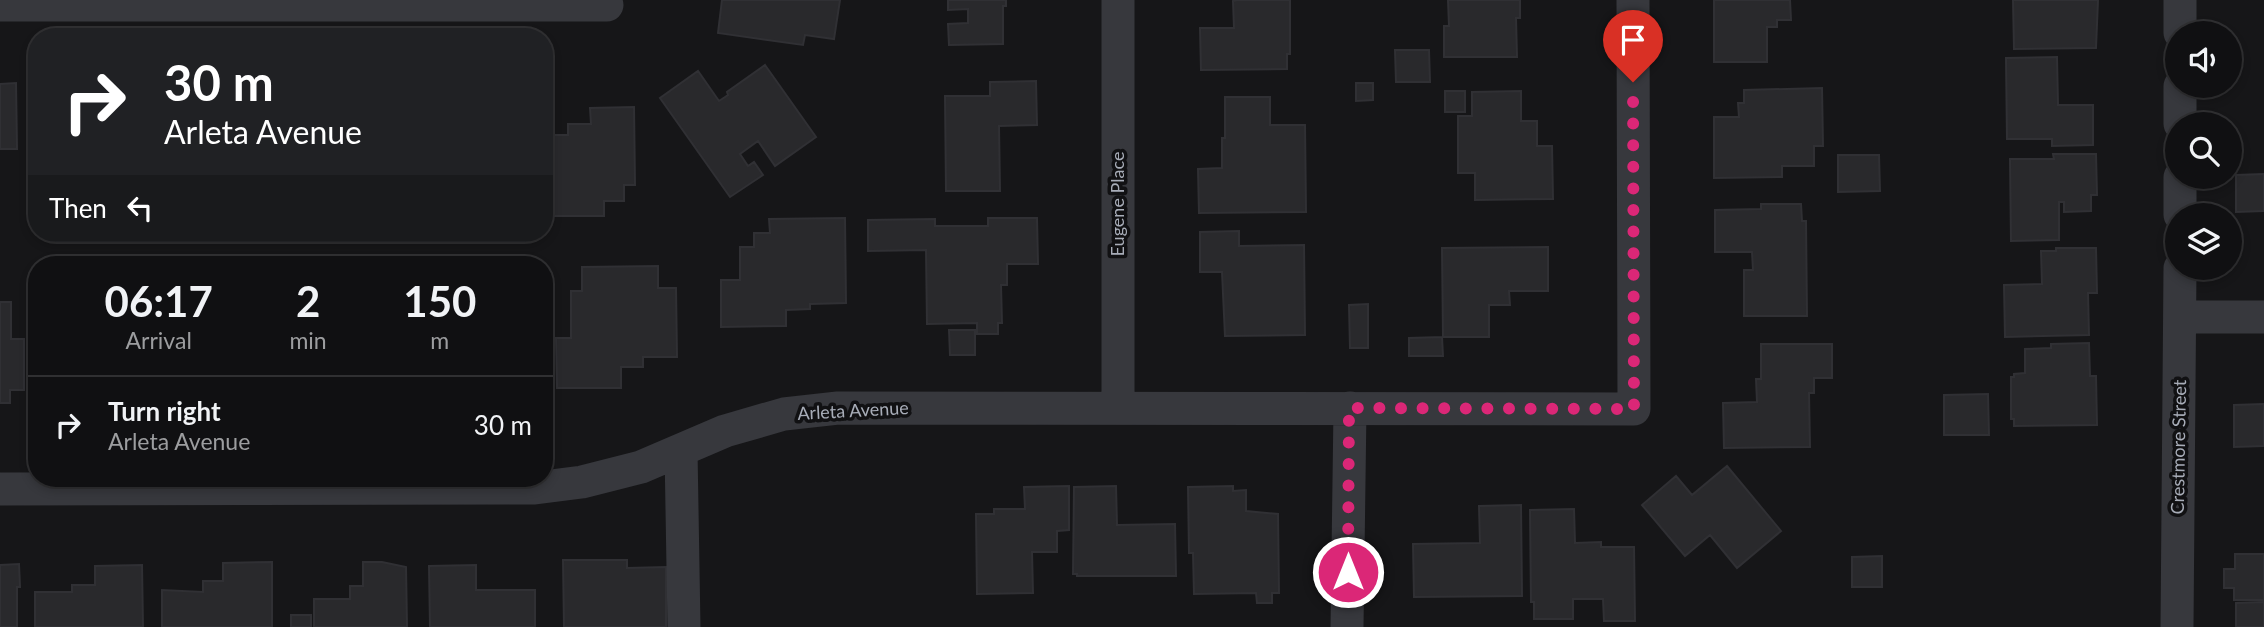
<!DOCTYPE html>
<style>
:root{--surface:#101012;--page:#1e1e20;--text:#f1f3f6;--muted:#9c9d9f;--line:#303032}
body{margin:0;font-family:Lato,sans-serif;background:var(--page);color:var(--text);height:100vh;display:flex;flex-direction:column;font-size:26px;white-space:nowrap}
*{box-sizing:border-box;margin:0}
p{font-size:23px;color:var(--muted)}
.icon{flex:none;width:38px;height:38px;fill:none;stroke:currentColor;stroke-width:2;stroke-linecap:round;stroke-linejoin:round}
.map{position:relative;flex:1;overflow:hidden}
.sheet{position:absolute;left:28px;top:256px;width:525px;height:231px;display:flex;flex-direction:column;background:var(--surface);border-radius:28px;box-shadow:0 4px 10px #0003,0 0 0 2px var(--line)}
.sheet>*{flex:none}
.banner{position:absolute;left:28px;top:28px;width:525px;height:214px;border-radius:28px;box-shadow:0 4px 10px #0003,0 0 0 2px var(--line);background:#202124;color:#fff;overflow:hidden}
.tools{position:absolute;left:2165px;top:21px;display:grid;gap:14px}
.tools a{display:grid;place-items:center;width:77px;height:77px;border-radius:50%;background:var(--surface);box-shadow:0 4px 10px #0003,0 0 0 2px var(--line);font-size:35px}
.pin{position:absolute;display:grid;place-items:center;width:60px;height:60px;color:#fff;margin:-72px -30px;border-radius:50% 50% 50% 0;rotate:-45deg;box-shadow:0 0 7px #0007}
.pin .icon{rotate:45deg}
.me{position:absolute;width:77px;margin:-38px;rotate:0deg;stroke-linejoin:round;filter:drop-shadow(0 0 5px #0008)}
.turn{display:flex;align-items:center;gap:24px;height:147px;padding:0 21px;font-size:32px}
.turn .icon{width:91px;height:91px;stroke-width:2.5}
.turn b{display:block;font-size:49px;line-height:60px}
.then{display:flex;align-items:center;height:66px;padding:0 21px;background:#0003;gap:14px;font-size:26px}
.eta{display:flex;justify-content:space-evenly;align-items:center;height:119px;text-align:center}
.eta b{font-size:42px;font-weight:700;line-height:49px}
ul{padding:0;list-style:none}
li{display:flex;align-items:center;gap:21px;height:98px;padding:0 21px;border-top:2px solid var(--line)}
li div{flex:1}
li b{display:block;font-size:26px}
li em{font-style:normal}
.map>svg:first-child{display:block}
</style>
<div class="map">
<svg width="2264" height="627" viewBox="0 0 2264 627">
<rect width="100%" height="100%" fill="#161618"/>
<path fill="#29292c" stroke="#303034" stroke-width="2" d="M722,0H840L834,39L805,35L803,45L718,33Z
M948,0H1006V6H1003V44L949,45L948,24L968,23V9L948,10Z
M1237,0H1290V54H1287V69L1201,70L1200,28H1234L1233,1Z
M1448,0H1520V18H1516L1517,57H1444V26H1449Z
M1714,0H1790L1791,20H1777V27H1767V62H1714Z
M2013,0H2098L2096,48L2014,49Z
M1395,50H1429L1430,82H1396Z
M2057,57L2058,105H2093V145L2052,146V139H2007L2006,58Z
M765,65L816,137L775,166L758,141L740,154L748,166L754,162L763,175L730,197L660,98L698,71L719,101L728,95L727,92Z
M1036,81L1037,125L999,126L1000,191H946L945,96H990V82Z
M16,83L17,149H0V84Z
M1356,83H1373V100L1356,101Z
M1822,88L1823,146H1814V166H1782V177L1714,178V117H1739L1738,103H1744V90Z
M1445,91H1465V112H1445Z
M1521,91V121H1537V146H1552L1553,199L1475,200V173H1458V116H1472V92Z
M1225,97H1270V125H1305L1306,212L1199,213L1198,169L1222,168V138H1225Z
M634,107L635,185H624V201H604V216H550V201H544V135H568V124H591L590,108Z
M2053,154H2096L2097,195H2091V211L2064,212V202H2059V240L2011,241L2010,159H2054Z
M1838,155H1879L1880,191L1838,192Z
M2264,174V211L2236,212V175Z
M1761,204H1801L1802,221H1806L1807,316H1744V270H1753L1752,252H1715V210L1761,209Z
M845,218L846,303L810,304V309L786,310V326L721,327V280H740V247H754V233H770L769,219Z
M988,218H1037L1038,264H1007V285H1001L1002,323H998V334H977V323L927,324L926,250L868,251V220L935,219V226H988Z
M1239,231V246L1304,245L1305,335L1225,336L1222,272H1200V232Z
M1548,247V291H1509L1510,305H1489V337H1443L1442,248Z
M2056,248H2096L2097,293H2088L2089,335L2005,337L2004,285L2042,284L2041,251H2056Z
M658,266V288H676L677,357H643V367H621V388H557L556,338H571V291H582V267Z
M0,302H11V339H24V390H10V403H0Z
M1368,304V348H1350L1349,305Z
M37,315V400H36L35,316Z
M949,330H975V355H950Z
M1442,337L1443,356H1409V338Z
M2089,343L2090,376H2096L2097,425L2014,426V419H2011V377H2014V374L2025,373V349L2051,348V344Z
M1761,344H1832V378H1814V393H1809L1810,447L1724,448L1723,403L1757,402L1756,379H1761Z
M1988,394L1989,435H1944V395Z
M2264,404V446L2234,447V405Z
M1727,466L1781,531L1737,568L1710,535L1685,556L1642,505L1676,476L1692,495Z
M1069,486V530L1057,531V552H1032L1033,593L977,594L976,514H994V509H1025L1024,487Z
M1116,486L1117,525L1175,524L1176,576H1077V574H1073L1074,487Z
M1233,486V491L1246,490V511L1278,514L1279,593H1272V603H1257L1256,593L1194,594L1193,553H1189L1188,487Z
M1521,505L1522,596L1414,597L1413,544L1480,543L1479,506Z
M1574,509L1575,543L1601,542V547H1634L1635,621H1604L1603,599H1573V619H1534V602H1531L1530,510Z
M2235,554H2264V600H2234V588H2224V569H2235Z
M1882,556V587H1852V557Z
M563,560H627V568L666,567V627H564Z
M272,562V627H162V590L203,592V581H223V563Z
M363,562H382L406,567L407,627H314V599H350V586H363Z
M19,564L20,587H17V627H0V565Z
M142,565L143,627H35V592H72V585H95V566Z
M476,565V590H535V627H430L429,566Z
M2264,602V627H2236V603Z
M291,615H311V627H291Z"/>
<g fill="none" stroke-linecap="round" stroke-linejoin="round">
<path stroke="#37383d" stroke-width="33" d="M1118,0V408
M2180,0V33
M0,5H607
M2180,86V124
M2180,177V215
M2180,317H2264
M681,450L684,627
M0,489L535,488L582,482L641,467L725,431L784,414L838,408L1634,409L1633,0
M1347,627L1350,408
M2177,627L2180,268"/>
</g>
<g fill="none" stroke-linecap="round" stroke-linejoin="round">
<path stroke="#db2777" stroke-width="12" stroke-dasharray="0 21.6" d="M1348,572L1349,408L1634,409L1633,82"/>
</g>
<g text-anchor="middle" stroke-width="7" stroke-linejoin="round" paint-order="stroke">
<g font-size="18" fill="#a8adb8" stroke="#111113">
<text transform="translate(1118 204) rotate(-90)" y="6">Eugene Place</text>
<text transform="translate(853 411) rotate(-3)" y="6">Arleta Avenue</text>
<text transform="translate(2179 447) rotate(-89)" y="6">Crestmore Street</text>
</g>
</g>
</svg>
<div class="tools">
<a><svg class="icon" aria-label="sound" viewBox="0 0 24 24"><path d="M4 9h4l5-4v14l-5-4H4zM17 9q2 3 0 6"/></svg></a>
<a><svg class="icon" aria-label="search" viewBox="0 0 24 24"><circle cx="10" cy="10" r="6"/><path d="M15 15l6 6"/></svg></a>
<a><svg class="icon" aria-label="layers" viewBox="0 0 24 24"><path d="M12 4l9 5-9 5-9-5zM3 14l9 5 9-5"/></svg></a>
</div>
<div class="pin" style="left:1633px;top:82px;background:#d93025"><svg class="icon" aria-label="arrive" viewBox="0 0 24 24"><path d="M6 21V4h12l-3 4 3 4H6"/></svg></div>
<svg class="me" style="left:1348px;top:572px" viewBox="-20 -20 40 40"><circle r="17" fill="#db2777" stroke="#fff" stroke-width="3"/><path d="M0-11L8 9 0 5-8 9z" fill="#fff"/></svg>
<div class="banner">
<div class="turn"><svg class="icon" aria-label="right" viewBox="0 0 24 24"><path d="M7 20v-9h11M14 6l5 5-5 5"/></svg><div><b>30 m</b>Arleta Avenue</div></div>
<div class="then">Then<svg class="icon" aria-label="left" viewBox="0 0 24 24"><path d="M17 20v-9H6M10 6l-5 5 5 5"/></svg></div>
</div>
<section class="sheet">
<div class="eta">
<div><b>06:17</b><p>Arrival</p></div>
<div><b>2</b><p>min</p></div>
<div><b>150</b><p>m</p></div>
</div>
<ul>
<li><svg class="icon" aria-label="right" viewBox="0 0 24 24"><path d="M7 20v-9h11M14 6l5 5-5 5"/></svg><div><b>Turn right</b><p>Arleta Avenue</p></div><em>30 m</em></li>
</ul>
</section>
</div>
